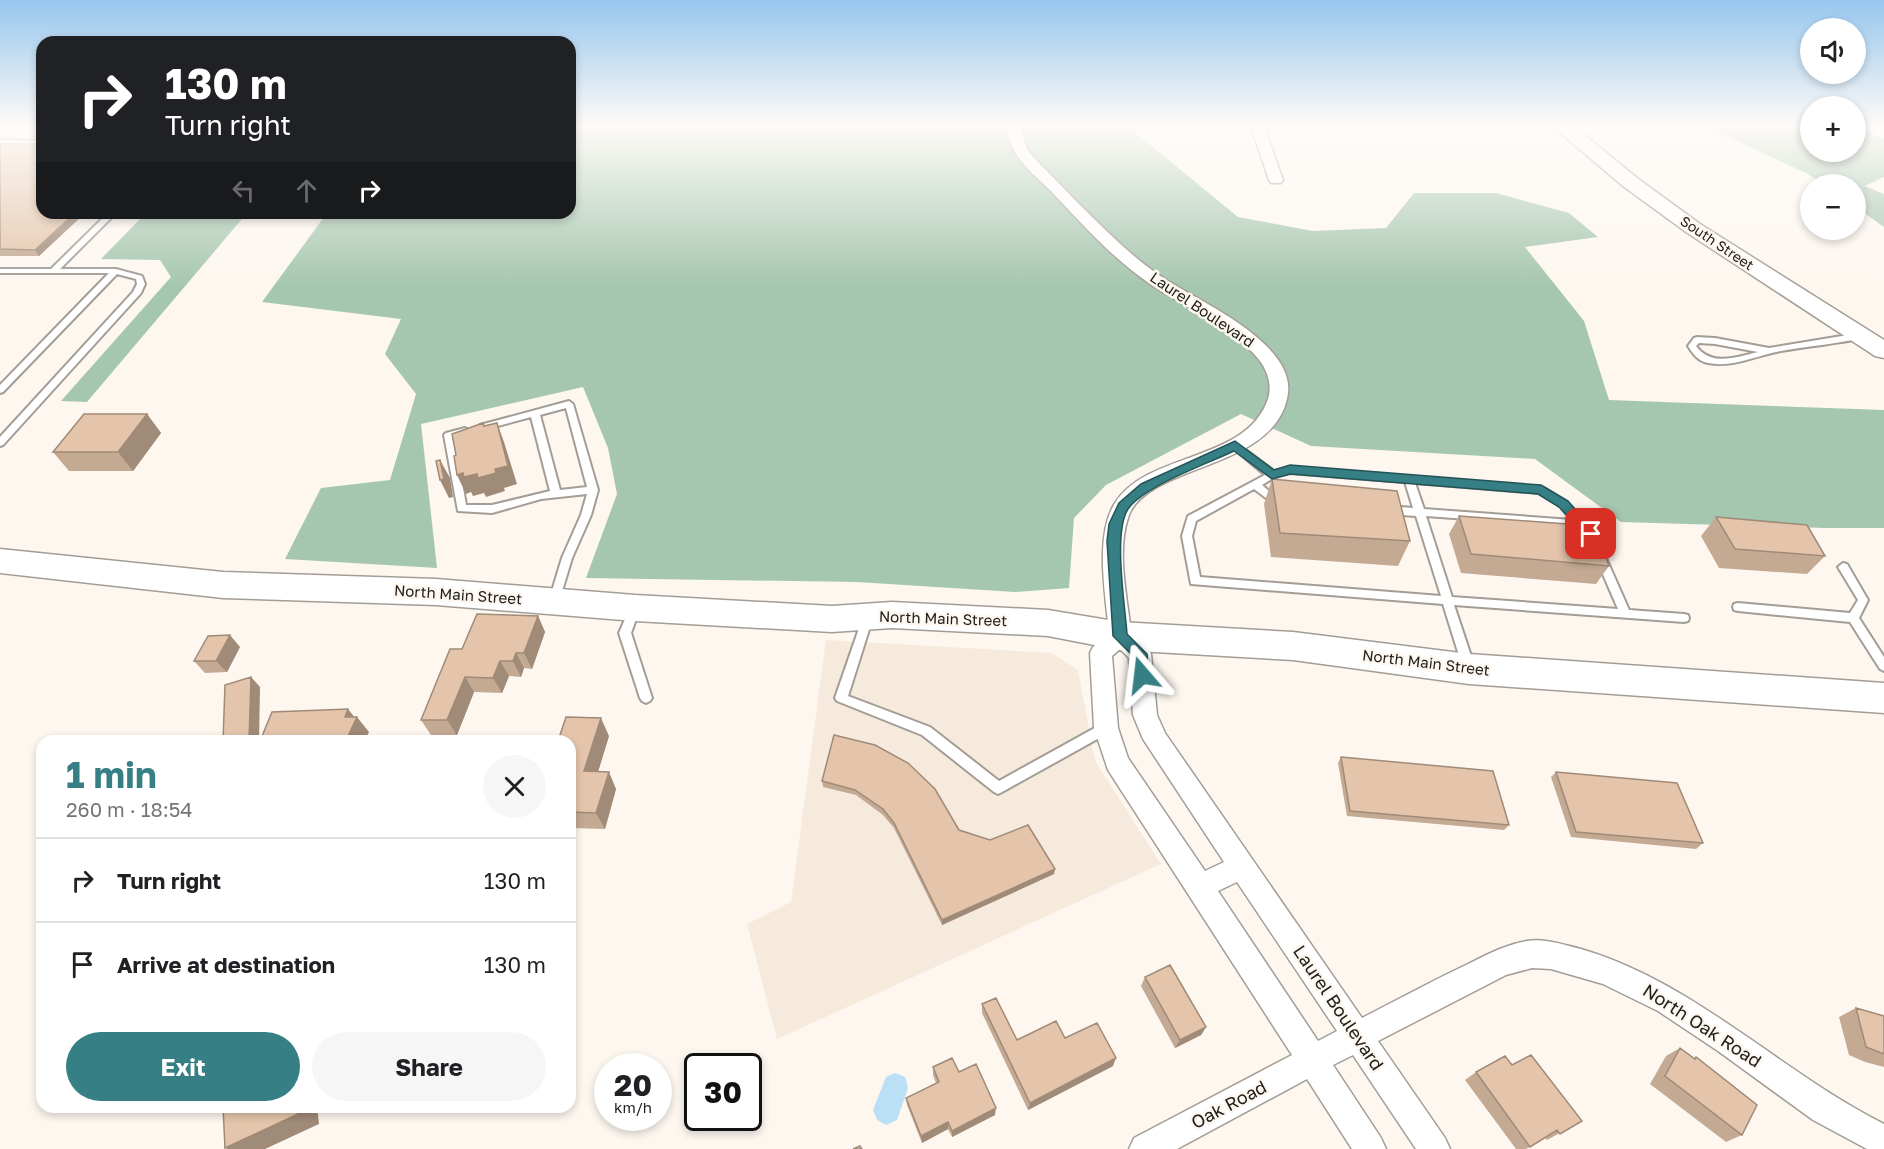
<!DOCTYPE html>
<meta charset="utf-8">
<style>
:root{--surface:#fff;--page:#f6f6f6;--text:#202124;--muted:#757577;--line:#e0e0e0;--accent:#367f85}
body{margin:0;font-family:"Golos Text",sans-serif;background:var(--page);color:var(--text);height:100vh;display:flex;flex-direction:column;font-size:22px;white-space:nowrap}
*{box-sizing:border-box;margin:0}
p{font-size:20px;color:var(--muted)}
.icon{flex:none;width:33px;height:33px;fill:none;stroke:currentColor;stroke-width:2;stroke-linecap:round;stroke-linejoin:round}
.map{position:relative;flex:1;overflow:hidden}
.sheet{position:absolute;left:36px;top:735px;width:540px;height:378px;display:flex;flex-direction:column;background:var(--surface);border-radius:18px;box-shadow:0 3px 9px #0003}
.sheet>*{flex:none}
.hud{position:absolute;left:36px;top:36px;width:540px;height:183px;border-radius:18px;box-shadow:0 3px 9px #0003;background:#202124;color:#fff;overflow:hidden}
.buttons{position:absolute;left:1800px;top:18px;display:grid;gap:12px}
.buttons a{display:grid;place-items:center;width:66px;height:66px;border-radius:50%;background:var(--surface);box-shadow:0 3px 9px #0003;font-size:30px}
.speed{position:absolute;left:594px;top:1053px;display:flex;gap:12px;font-size:30px;font-weight:700;text-align:center}
.speed>*{display:grid;place-content:center;width:78px;height:78px;border-radius:50%;background:var(--surface);box-shadow:0 3px 9px #0003;line-height:1}
.speed small{font-size:15px;font-weight:400}
.speed .limit{border:3px solid #111;border-radius:9px;background:#fff;color:#111}
.pin{position:absolute;display:grid;place-items:center;width:51px;height:51px;color:#fff;margin:-26px;border-radius:12px;box-shadow:0 3px 9px #0006}
.me{position:absolute;width:66px;margin:-33px;rotate:343deg;stroke-linejoin:round;filter:drop-shadow(0 0 4px #0008)}
.turn{display:flex;align-items:center;gap:21px;height:126px;padding:0 30px;font-size:27px}
.turn .icon{width:78px;height:78px;stroke-width:2.5}
.turn b{display:block;font-size:42px;line-height:51px}
.lanes{display:flex;align-items:center;height:57px;padding:0 30px;background:#0003;justify-content:center;gap:30px;direction:ltr}
.lanes .off{opacity:.35}
.round{display:grid;place-items:center;flex:none;width:63px;height:63px;border-radius:32px;background:var(--page)}
.head{display:flex;align-items:center;justify-content:space-between;height:102px;padding:0 30px}
h1{font-size:36px;font-weight:700;line-height:45px;color:var(--accent)}
.button{display:flex;gap:12px;margin-top:auto;padding:12px 30px}
.button a{flex:1;height:69px;border-radius:36px;background:var(--accent);color:#fff;font-size:24px;font-weight:700;line-height:69px;text-align:center}
.button a+a{background:var(--page);color:var(--text)}
ul{padding:0;list-style:none}
li{display:flex;align-items:center;gap:18px;height:84px;padding:0 30px;border-top:2px solid var(--line)}
li div{flex:1}
li b{display:block;font-size:22px}
li em{font-style:normal}
.map>svg:first-child{display:block}
</style>
<div class="map">
<svg width="1884" height="1149" viewBox="0 0 1884 1149">
<rect width="100%" height="100%" fill="#fdf7f0"/>
<path fill="#f6eadd" d="M826,640L1052,653L1078,670L1095,761L1161,864L777,1039L747,924L791,902Z"/>
<path fill="#a6c7af" d="M570,124H1125L1238,217L1313,231L1386,228L1414,193H1496L1569,213L1598,237L1525,247L1584,321L1609,400L1884,410V528H1825L1621,522L1535,459L1311,446L1241,414L1106,485L1074,518L1069,588L1015,592L857,582L586,578L617,494L608,448L583,387L421,424L437,568L285,559L321,488L390,480L416,394L385,354L401,319L262,302L327,213H570Z
M1700,124H1810V152H1856V124L1884,136V177L1865,186L1884,194V227L1856,207V184H1823L1808,174Z
M146,213H247L87,402L61,401L171,277L160,260L101,259Z"/>
<path fill="#bbe0f6" d="M895,1073L905,1077L908,1088L897,1120L886,1125L877,1120L873,1110L886,1077Z"/>
<g fill="none" stroke-linecap="round" stroke-linejoin="round">
<g stroke="#a39d96" stroke-width="4">
<path id="lane" d="M0,140L42,141V145L0,144Z
M108,213H116L60,269H116L142,276L145,284L141,293L3,445L0,446V437L133,292L137,284L136,279L117,274L3,392L0,393V385L109,273H0V269H51Z
M1860,333L1864,336L1863,338C1836,344 1808,346 1781,351C1757,355 1733,368 1708,363C1698,361 1693,354 1688,346L1694,338L1697,337L1715,338L1769,348ZM1699,343L1715,344L1758,352C1737,357 1711,367 1696,346Z
M569,401L573,404L598,490L591,515L572,558L559,601L558,604H550L549,601L562,558L581,515L587,494L541,499L492,513L458,511L444,435L446,433L465,428L470,431L468,433L454,437L466,505H492L550,491L531,417L483,430L478,427L480,425ZM566,408L587,487L560,490L540,415Z
M1235,442L1274,471L1290,467L1544,488L1567,502L1595,532L1596,535L1595,538H1587L1579,527L1426,516L1452,597L1618,609L1596,558L1601,554L1606,558L1629,610L1684,614L1688,615L1689,618L1688,621L1684,622L1454,605L1474,665L1472,668L1468,670L1464,668L1462,665L1443,604L1191,584L1182,536L1188,516L1265,475L1232,447L1230,445ZM1290,473L1405,482L1413,508L1388,506L1383,510L1388,514L1416,516L1441,596L1200,577L1192,536L1196,521L1254,489L1270,501H1283L1285,499L1283,497L1275,496L1262,485L1275,477ZM1415,483L1539,493L1561,506L1572,520L1424,509Z
M1843,563L1847,564L1868,600L1859,618L1884,657V671L1880,669L1850,622L1738,611L1734,610L1733,607L1734,604L1738,603L1850,613L1858,600L1838,567Z
M635,604L639,605L640,608L631,633L652,698L650,701L646,703L642,701L640,698L619,633L630,608L631,605Z
M868,613L872,614L873,617L848,696L930,727L999,781L1102,724L1106,723L1110,724L1112,728L1110,732L1002,792L998,794L994,792L922,735L837,701L835,698L863,617L864,614Z"/>
</g>
<g stroke="#a39d96" stroke-width="3">
<path id="street" d="M1006,124H1019L1027,149L1033,157C1066,190 1098,225 1134,256C1147,267 1162,278 1178,287C1210,306 1294,346 1288,393C1278,470 1149,463 1129,515C1116,550 1127,596 1131,632L1148,648L1151,654L1157,715L1165,733L1362,1018C1397,1000 1432,981 1468,964C1486,955 1507,944 1527,941C1545,938 1564,945 1581,949C1696,983 1779,1071 1884,1124V1149H1867L1813,1120L1718,1051L1658,1011L1603,984L1551,969L1532,968L1506,975L1378,1041L1445,1138L1450,1149H1416L1353,1055L1333,1065L1381,1138L1386,1149H1352L1307,1079L1177,1149H1129L1134,1138L1292,1055L1108,770L1094,728L1090,653L1093,647L1109,633C1106,596 1094,536 1115,503C1148,451 1246,463 1268,399C1273,383 1266,366 1254,354C1226,324 1187,308 1153,286C1114,260 1082,224 1050,190C1038,178 1022,166 1014,150C1010,142 1008,132 1006,124ZM1120,649L1129,658L1133,715L1143,739L1224,862L1205,871L1128,758L1118,728L1112,656ZM1237,882L1337,1031L1318,1041L1218,891Z
M1250,124H1263L1283,180L1281,183H1271L1269,180Z
M1856,124H1868L1884,130V139L1856,128Z"/>
</g>
<g stroke="#a39d96" stroke-width="3">
<path id="secondary" d="M1550,124H1571L1637,178L1700,224L1884,340V358L1875,356L1686,232L1623,186Z"/>
</g>
<g stroke="#a39d96" stroke-width="3">
<path id="highway" d="M0,549L223,572L436,579L635,595L832,606L892,602L1048,610L1120,622L1293,632L1469,654L1884,683V713L1469,684L1293,660L1120,650L1048,636L892,628L832,632L635,621L436,605L223,598L0,573Z"/>
</g>
<use href="#lane" fill="#fff" fill-rule="evenodd"/>
<use href="#street" fill="#fff" fill-rule="evenodd"/>
<use href="#secondary" fill="#fff" fill-rule="evenodd"/>
<use href="#highway" fill="#fff" fill-rule="evenodd"/>
</g>
<path fill="#c4a993" d="M0,144L42,213H85L39,256H0Z
M147,414L161,433L133,471H69L53,452Z
M1272,479L1410,541L1398,566L1271,557L1264,504Z
M1459,516L1609,566L1596,584L1461,573L1449,534Z
M1716,517L1825,556L1807,574L1719,568L1701,536Z
M538,616L545,632L532,669L524,668L521,677L509,676L502,693L474,692L457,735H431L421,720L462,649Z
M240,647L227,672L205,673L194,661Z
M834,735L959,830L1054,874L942,925L894,828L883,815L856,795L823,787L822,781Z
M609,736L598,772L616,789L605,829L570,828V741Z
M1341,757L1509,825L1504,830L1347,816L1338,763Z
M1556,772L1703,843L1696,849L1571,837L1551,777Z
M1145,977L1206,1027L1201,1035L1175,1048L1141,986Z
M982,1004L1017,1040L1065,1038L1113,1066L1028,1110L982,1013Z
M1856,1008L1884,1016V1067L1865,1062L1849,1055L1839,1017Z
M1680,1048L1694,1058L1696,1057L1742,1135L1726,1142L1650,1084L1666,1056Z
M1512,1065L1582,1121L1547,1140L1545,1138L1526,1149H1516L1465,1080L1476,1072Z
M933,1067L959,1072L995,1115L952,1137L948,1129L922,1143L907,1105L906,1098L936,1083L933,1075Z"/>
<path fill="#a08a78" d="M75,213H85L39,256L35,250Z
M147,414L161,433L133,471L118,452Z
M497,423L504,442L517,484L504,488L505,491L486,497L484,493L473,496L471,492L466,494L457,475L463,473L495,469Z
M440,460L450,478L453,497L449,498L440,480Z
M538,616L545,632L532,669L524,653Z
M230,635L240,647L227,672L216,661Z
M516,653L524,668L521,677L513,661Z
M500,661L509,676L502,693L493,678Z
M251,677L260,687L259,741H249Z
M465,677L474,692L457,735L447,720Z
M348,709L356,719L357,717L369,732L365,741H353L348,736L345,717Z
M601,718L609,736L593,788L584,771Z
M609,772L616,789L605,829L596,813Z
M1055,869L1054,874L942,925V920Z
M1206,1027L1201,1035L1175,1048L1180,1040Z
M1116,1058L1113,1066L1028,1110L1030,1103Z
M300,1107H317L319,1124L265,1149H228L225,1148Z
M996,1108L995,1115L952,1137V1131Z
M948,1122V1129L922,1143L921,1136Z"/>
<path fill="#e4c5ab" stroke="#a08a78" stroke-width="1.5" d="M0,144H42V213H75L35,250L0,249Z
M84,414H147L118,452H53Z
M483,423L484,426L497,423L508,466L495,469L496,473L478,478L477,474L464,477L463,473L457,475L454,456L456,455L452,434Z
M440,460L444,479L440,480L436,461Z
M1272,479L1397,491L1410,541L1280,533Z
M1459,516L1594,526L1609,566L1471,554Z
M1716,517L1807,525L1825,556L1735,549Z
M477,614L538,616L524,653H516L513,661H500L493,678L465,677L447,720H421L450,649H462Z
M230,635L216,661H194L208,636Z
M251,677L249,741H223L225,685Z
M348,709L345,717H357L348,736H358L355,741H260L272,712Z
M566,717L601,718L584,771L609,772L596,813L570,812V741H558Z
M834,735L875,745L908,763L935,789L959,830L990,840L1028,825L1055,869L942,920L894,823L883,809L855,790L822,781Z
M1341,757L1493,771L1509,825L1350,811Z
M1556,772L1677,783L1703,843L1576,832Z
M1170,965L1206,1027L1180,1040L1145,977Z
M996,998L1017,1040L1056,1021L1065,1038L1097,1023L1116,1058L1030,1103L982,1004Z
M1856,1008L1884,1016V1054L1866,1047Z
M1680,1048L1695,1059L1696,1057L1757,1105L1742,1135L1665,1076Z
M1531,1055L1582,1121L1560,1134L1557,1130L1530,1147L1476,1072L1505,1056L1512,1065Z
M952,1058L959,1072L976,1064L996,1108L952,1131L948,1122L921,1136L906,1098L939,1082L933,1067Z
M223,1107H300V1113L225,1148Z
M860,1146L862,1149H853Z"/>
<linearGradient id="sky" x2="0" y2="1"><stop stop-color="#96c6ee"/><stop offset="0.44" stop-color="#fefbf8"/><stop offset="1" stop-color="#fefbf8" stop-opacity="0"/></linearGradient>
<rect width="1884" height="285" fill="url(#sky)"/>
<path fill="#367f85" stroke="#235356" stroke-width="1.5" d="M1235,441L1274,470L1290,465L1541,485L1568,501L1597,534L1595,537H1586L1559,507L1538,494L1290,474L1272,479L1234,451C1207,464 1144,486 1128,509C1113,532 1125,605 1127,634L1147,654L1149,675L1147,679H1136L1133,656L1113,636L1107,541L1109,524L1119,503L1141,484Z"/>
<g text-anchor="middle" stroke-width="5" stroke-linejoin="round" paint-order="stroke">
<g font-size="14" fill="#22201d" stroke="#fdf7f0">
<text transform="translate(1717 243) rotate(34)" y="5">South Street</text>
</g>
<g font-size="15" fill="#22201d" stroke="#fdf7f0">
<text transform="translate(1202 310) rotate(34)" y="5">Laurel Boulevard</text>
<text transform="translate(458 595) rotate(4)" y="5">North Main Street</text>
<text transform="translate(943 619) rotate(2)" y="5">North Main Street</text>
<text transform="translate(1426 663) rotate(7)" y="5">North Main Street</text>
</g>
<g font-size="18" fill="#22201d" stroke="#fdf7f0">
<text transform="translate(1338 1008) rotate(56)" y="6">Laurel Boulevard</text>
<text transform="translate(1702 1026) rotate(33)" y="6">North Oak Road</text>
<text transform="translate(1229 1105) rotate(-28)" y="6">Oak Road</text>
</g>
</g>
</svg>
<div class="buttons">
<a><svg class="icon" aria-label="sound" viewBox="0 0 24 24"><path d="M4 9h4l5-4v14l-5-4H4zM17 9q2 3 0 6"/></svg></a>
<a>+</a>
<a>−</a>
</div>
<div class="speed"><div>20<small>km/h</small></div><div class="limit">30</div></div>
<div class="pin" style="left:1591px;top:534px;background:#d93025"><svg class="icon" aria-label="arrive" viewBox="0 0 24 24"><path d="M6 21V4h12l-3 4 3 4H6"/></svg></div>
<svg class="me" style="left:1142px;top:675px" viewBox="-20 -20 40 40"><path d="M0-17L14 15 0 8-14 15z" fill="#367f85" stroke="#fff" stroke-width="4"/></svg>
<div class="hud">
<div class="turn"><svg class="icon" aria-label="right" viewBox="0 0 24 24"><path d="M7 20v-9h11M14 6l5 5-5 5"/></svg><div><b>130 m</b>Turn right</div></div>
<div class="lanes"><svg class="icon off" aria-label="left" viewBox="0 0 24 24"><path d="M17 20v-9H6M10 6l-5 5 5 5"/></svg><svg class="icon off" aria-label="ahead" viewBox="0 0 24 24"><path d="M12 20V5M6 11l6-6 6 6"/></svg><svg class="icon" aria-label="right" viewBox="0 0 24 24"><path d="M7 20v-9h11M14 6l5 5-5 5"/></svg></div>
</div>
<section class="sheet">
<div class="head"><div><h1>1 min</h1><p>260 m · 18:54</p></div><a class="round"><svg class="icon" aria-label="close" viewBox="0 0 24 24"><path d="M6 6l12 12M18 6L6 18"/></svg></a></div>
<ul>
<li><svg class="icon" aria-label="right" viewBox="0 0 24 24"><path d="M7 20v-9h11M14 6l5 5-5 5"/></svg><div><b>Turn right</b></div><em>130 m</em></li>
<li><svg class="icon" aria-label="arrive" viewBox="0 0 24 24"><path d="M6 21V4h12l-3 4 3 4H6"/></svg><div><b>Arrive at destination</b></div><em>130 m</em></li>
</ul>
<div class="button"><a>Exit</a><a>Share</a></div>
</section>
</div>
